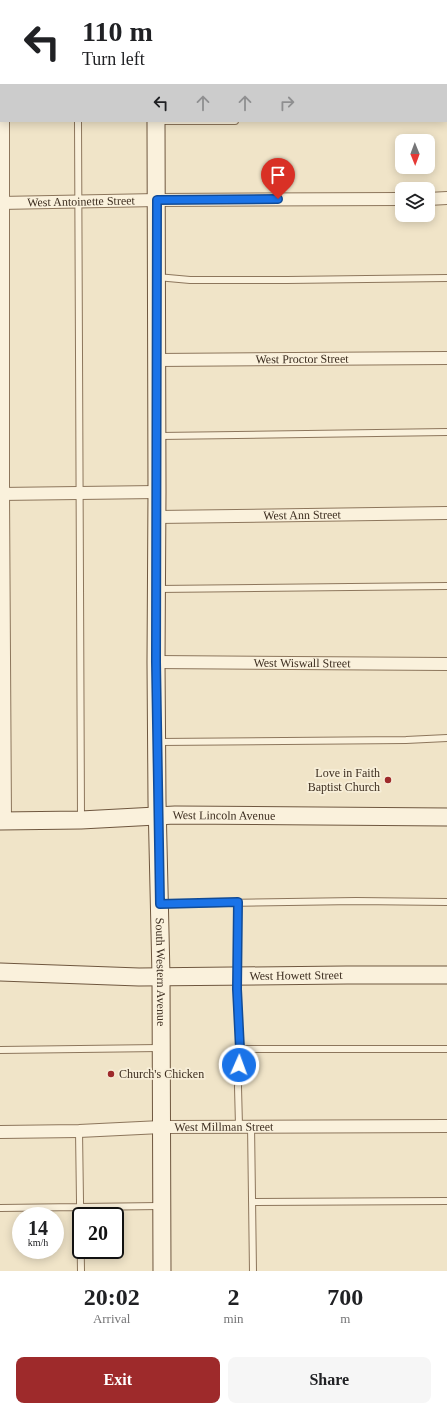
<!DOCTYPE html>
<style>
:root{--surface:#fff;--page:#f6f6f6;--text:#202124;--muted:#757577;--accent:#9e2a2b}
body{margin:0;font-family:"Times New Roman",serif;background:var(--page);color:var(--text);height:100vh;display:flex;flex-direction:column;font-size:15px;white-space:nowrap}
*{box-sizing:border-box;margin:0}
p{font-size:13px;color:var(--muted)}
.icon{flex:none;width:22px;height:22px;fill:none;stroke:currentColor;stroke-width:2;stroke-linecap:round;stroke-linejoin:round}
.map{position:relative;height:1271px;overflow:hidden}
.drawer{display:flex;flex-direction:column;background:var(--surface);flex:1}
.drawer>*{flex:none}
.hud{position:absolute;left:0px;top:0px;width:447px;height:122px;box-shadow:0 2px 10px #0003;background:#fff;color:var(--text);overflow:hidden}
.needle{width:26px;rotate:179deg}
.fabs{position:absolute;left:395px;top:134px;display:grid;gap:8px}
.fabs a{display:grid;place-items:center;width:40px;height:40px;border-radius:8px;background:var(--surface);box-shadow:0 2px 10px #0003;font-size:20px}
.speed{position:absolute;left:12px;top:1207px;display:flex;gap:8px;font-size:20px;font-weight:700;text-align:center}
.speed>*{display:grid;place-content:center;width:52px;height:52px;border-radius:50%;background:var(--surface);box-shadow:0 2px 10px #0003;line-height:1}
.speed small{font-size:10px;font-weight:400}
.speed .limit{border:2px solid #111;border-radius:6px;background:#fff;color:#111}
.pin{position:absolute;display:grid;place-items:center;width:34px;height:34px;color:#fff;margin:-41px -17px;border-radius:50% 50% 50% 0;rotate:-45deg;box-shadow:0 0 4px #0007}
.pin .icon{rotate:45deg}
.me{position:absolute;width:44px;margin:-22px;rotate:2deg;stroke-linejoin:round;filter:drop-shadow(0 0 3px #0008)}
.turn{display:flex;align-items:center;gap:14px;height:84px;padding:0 16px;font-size:18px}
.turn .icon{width:52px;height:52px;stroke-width:2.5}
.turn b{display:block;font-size:28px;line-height:34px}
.lanes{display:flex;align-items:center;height:38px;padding:0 16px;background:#0003;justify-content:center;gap:20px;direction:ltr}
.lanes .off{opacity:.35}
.eta{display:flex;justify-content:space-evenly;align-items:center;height:68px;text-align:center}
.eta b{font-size:24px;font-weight:600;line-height:28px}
.action{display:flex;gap:8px;margin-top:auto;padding:8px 16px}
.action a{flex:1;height:46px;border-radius:8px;background:var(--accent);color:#fff;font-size:16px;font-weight:600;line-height:46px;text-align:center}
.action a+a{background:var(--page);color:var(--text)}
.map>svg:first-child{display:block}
</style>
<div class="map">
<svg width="447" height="1271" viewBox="0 0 447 1271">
<rect width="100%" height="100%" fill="#f0e4c8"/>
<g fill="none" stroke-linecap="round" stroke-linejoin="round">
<g stroke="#8d765c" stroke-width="8">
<path id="service" d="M77,0V1
M446,118H447
M78,121L81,818
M157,121H235
M157,277L190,280H287L447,278
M159,436L447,432
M157,589L447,586
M159,742L406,740L447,738
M238,902L237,989L240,1049L238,1087L239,1126
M161,904L356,901L447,902
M240,1049H447
M0,1050L159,1048
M251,1125L253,1271
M79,1131L81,1271
M252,1202L447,1201
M0,1208L160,1206"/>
</g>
<g stroke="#8d765c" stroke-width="14">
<g id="minor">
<path d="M2,0V1"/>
<path d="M446,46H447"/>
<path d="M3,121V494L5,821"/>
<path d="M428,199L447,198"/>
<path id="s1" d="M0,203L157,200L402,199"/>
<path id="s2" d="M157,360L447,358"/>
<path d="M0,494L157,492"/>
<path id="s3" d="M157,517L447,513"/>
<path id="s4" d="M156,662L447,664"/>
<path id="s5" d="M0,1132L79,1131L161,1127L447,1126"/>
</g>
</g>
<g stroke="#6f573f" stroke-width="19">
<g id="secondary">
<path d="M155,0V1"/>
<path id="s6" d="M156,121L157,492L156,662L157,801L161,976L162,1271"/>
<path id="s7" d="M0,821L81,820L175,815L447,817"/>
<path id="s8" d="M0,972L139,977L347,975H447"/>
</g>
</g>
<use href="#service" stroke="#faf1dc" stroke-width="6"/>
<use href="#minor" stroke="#faf1dc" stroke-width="12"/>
<use href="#secondary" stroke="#faf1dc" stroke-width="17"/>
</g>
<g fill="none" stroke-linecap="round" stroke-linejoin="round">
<g stroke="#114b97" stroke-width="10">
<path id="route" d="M239,1065L240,1049L237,989L238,902L160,904L156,662L157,200L278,199"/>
</g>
<use href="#route" stroke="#1a73e8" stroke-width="7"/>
</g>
<g fill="#9e2a2b" stroke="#f7eed8" stroke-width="1.5">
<circle cx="388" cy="780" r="4"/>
<circle cx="111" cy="1074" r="4"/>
</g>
<g text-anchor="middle" stroke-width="3.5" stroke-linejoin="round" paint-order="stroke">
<g font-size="12" fill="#3d2e20" stroke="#f7eed8">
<text dy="4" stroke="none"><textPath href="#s1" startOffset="81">West Antoinette Street</textPath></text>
<text dy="4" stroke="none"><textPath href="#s2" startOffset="145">West Proctor Street</textPath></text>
<text dy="4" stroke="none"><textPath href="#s3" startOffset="145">West Ann Street</textPath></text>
<text dy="4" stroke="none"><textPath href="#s4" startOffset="146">West Wiswall Street</textPath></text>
<text dy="4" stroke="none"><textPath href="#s7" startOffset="224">West Lincoln Avenue</textPath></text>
<text dy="4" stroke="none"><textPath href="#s6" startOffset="851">South Western Avenue</textPath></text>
<text dy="4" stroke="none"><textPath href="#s8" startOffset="296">West Howett Street</textPath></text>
<text dy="4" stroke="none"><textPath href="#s5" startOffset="224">West Millman Street</textPath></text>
</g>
<g font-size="12" fill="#3d2e20" stroke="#f7eed8" text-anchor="end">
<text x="380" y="777">Love in Faith<tspan x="380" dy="14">Baptist Church</tspan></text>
<text x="119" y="1078" text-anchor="start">Church's Chicken</text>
</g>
</g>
</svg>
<div class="fabs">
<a><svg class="needle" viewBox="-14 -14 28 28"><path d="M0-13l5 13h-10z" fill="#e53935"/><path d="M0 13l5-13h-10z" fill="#757577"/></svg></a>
<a><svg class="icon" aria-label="layers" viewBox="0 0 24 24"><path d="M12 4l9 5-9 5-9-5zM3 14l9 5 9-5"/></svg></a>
</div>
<div class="speed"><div>14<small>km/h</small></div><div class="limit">20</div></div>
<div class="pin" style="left:278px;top:199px;background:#d93025"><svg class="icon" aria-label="arrive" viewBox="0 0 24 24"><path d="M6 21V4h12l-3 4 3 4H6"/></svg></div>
<svg class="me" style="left:239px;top:1065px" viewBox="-20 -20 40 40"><circle r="17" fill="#1a73e8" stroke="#fff" stroke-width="3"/><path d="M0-11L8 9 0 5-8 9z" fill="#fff"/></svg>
<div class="hud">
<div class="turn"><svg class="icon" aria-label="left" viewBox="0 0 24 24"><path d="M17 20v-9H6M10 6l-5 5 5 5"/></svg><div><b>110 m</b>Turn left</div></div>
<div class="lanes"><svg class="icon" aria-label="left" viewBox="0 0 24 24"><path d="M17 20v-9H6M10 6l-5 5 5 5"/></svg><svg class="icon off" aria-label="ahead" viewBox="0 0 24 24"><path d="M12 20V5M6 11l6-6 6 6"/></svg><svg class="icon off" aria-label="ahead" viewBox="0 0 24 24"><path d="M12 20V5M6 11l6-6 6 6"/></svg><svg class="icon off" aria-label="right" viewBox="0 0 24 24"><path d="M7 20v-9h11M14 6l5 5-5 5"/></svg></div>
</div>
</div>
<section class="drawer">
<div class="eta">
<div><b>20:02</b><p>Arrival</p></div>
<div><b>2</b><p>min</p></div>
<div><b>700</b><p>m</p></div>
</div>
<div class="action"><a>Exit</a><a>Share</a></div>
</section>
